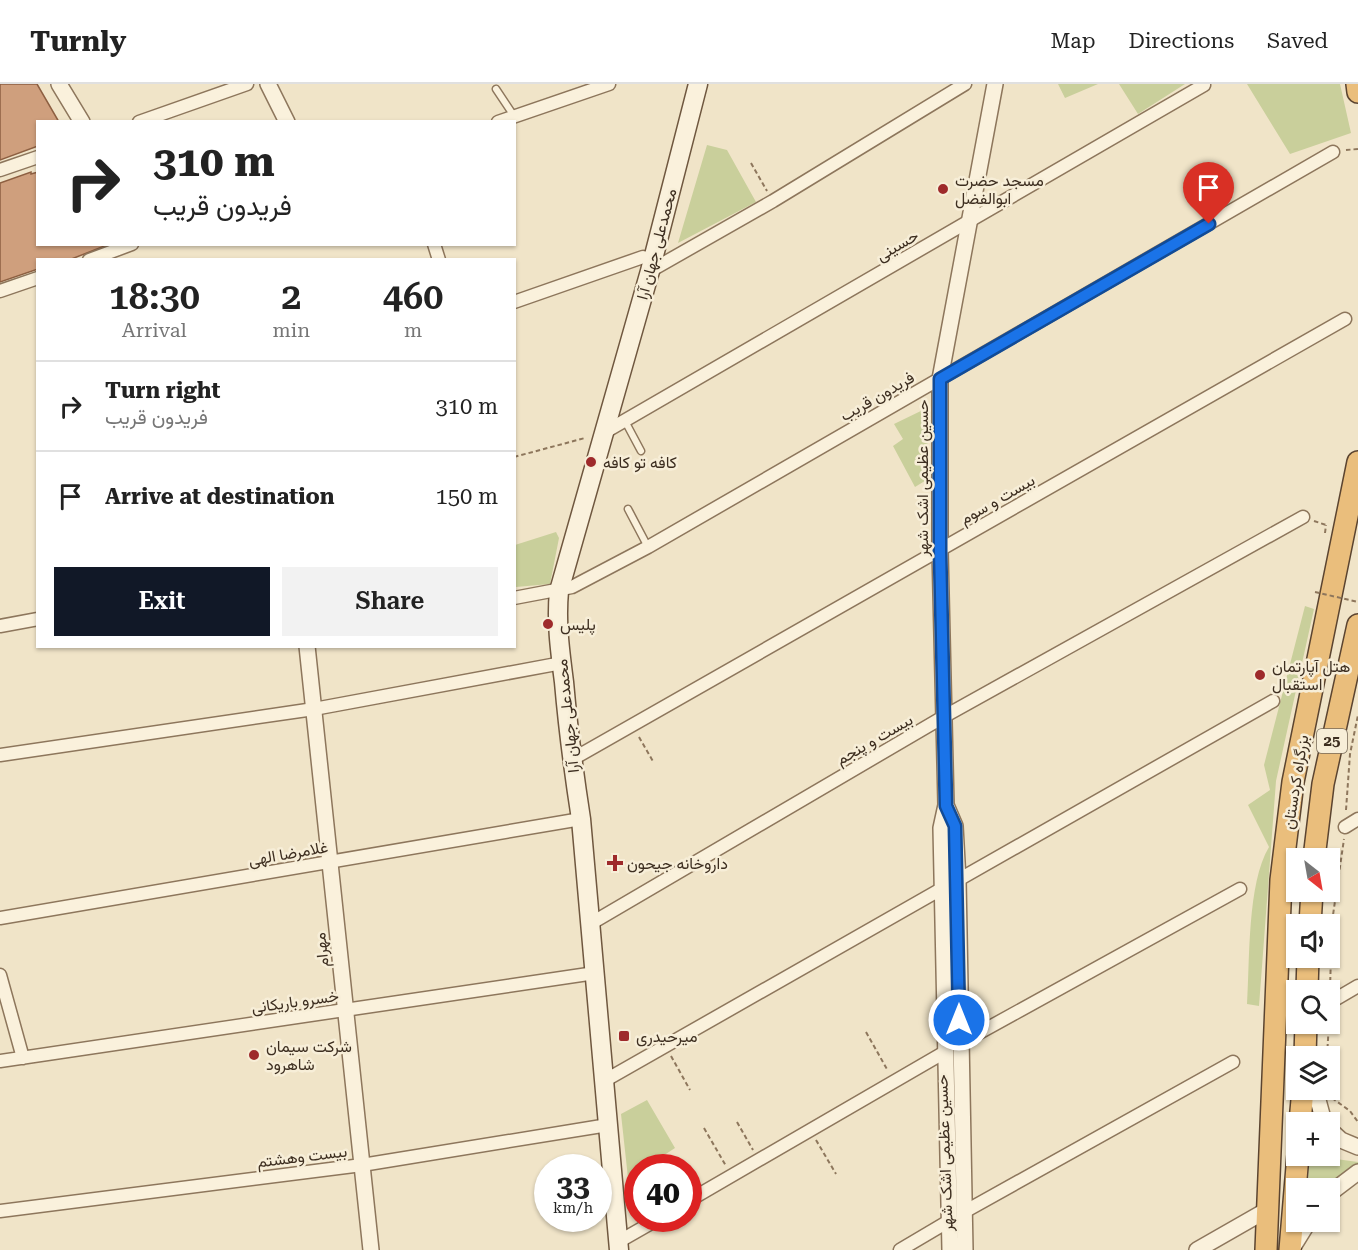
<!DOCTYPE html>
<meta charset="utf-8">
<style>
:root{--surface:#fff;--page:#f2f2f2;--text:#222;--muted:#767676;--line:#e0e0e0;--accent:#111827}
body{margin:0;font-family:"Roboto Serif",Vazirmatn,serif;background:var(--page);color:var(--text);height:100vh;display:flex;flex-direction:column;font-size:22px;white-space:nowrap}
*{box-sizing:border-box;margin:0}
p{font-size:20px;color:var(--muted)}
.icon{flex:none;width:33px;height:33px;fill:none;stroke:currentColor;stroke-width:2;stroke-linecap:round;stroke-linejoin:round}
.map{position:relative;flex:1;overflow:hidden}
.details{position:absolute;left:36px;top:174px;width:480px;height:390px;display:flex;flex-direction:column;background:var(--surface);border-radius:0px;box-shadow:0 2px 4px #0004}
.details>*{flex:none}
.hud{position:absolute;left:36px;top:36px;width:480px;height:126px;border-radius:0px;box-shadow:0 2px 4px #0004;background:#fff;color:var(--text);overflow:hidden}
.needle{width:39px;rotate:149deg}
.fabs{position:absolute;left:1286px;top:764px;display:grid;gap:12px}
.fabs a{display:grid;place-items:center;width:54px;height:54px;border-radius:0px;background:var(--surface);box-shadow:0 2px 4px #0004;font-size:30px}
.speed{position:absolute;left:534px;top:1070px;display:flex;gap:12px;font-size:30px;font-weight:700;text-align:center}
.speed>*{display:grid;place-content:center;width:78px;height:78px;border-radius:50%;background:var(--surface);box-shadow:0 2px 4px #0004;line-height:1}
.speed small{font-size:15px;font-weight:400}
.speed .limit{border:9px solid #d22;background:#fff;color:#111}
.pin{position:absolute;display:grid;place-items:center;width:51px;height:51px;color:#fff;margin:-62px -26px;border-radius:50% 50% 50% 0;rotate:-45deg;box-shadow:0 0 6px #0007}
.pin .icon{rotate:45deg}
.me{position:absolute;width:66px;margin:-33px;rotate:0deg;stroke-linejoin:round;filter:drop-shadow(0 0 4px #0008)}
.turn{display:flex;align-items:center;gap:21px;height:126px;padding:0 18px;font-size:27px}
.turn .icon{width:78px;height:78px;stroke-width:2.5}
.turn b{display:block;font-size:42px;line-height:51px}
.eta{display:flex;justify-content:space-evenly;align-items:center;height:102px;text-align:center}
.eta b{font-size:36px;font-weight:600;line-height:42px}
.primary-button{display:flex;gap:12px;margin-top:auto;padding:12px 18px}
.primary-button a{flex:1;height:69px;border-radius:0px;background:var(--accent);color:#fff;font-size:24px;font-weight:600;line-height:69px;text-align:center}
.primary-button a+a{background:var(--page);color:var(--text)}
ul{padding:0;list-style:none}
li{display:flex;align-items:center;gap:18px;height:90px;padding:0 18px;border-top:2px solid var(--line)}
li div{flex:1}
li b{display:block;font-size:22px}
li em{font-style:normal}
header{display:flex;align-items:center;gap:36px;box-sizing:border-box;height:84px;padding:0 30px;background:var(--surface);border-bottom:2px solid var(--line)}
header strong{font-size:28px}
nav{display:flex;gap:33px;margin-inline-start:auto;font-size:21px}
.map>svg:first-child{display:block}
</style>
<header>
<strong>Turnly</strong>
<nav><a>Map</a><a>Directions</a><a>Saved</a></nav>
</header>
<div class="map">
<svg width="1358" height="1166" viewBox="0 0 1358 1166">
<rect width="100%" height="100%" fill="#f0e4c8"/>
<path fill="#c9cf9b" d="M1058,0H1098L1065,14Z
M1119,0H1185L1138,30Z
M1247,0H1340L1351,49L1290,70Z
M707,61L727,66L756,118L678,159Z
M927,324L928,395L915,403L893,362L903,355L894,340Z
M556,448L559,454L550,500L516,503L515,461Z
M1305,522L1314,525L1276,697L1259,922L1247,920C1250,875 1247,800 1269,763L1248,721L1270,706L1264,681Z
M647,1016L675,1064L646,1083H638L637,1088L628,1094L621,1030Z
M1329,1067L1336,1075L1358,1078V1083L1326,1104H1308L1309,1071H1329Z"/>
<path fill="#cf9f7d" stroke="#8d5f41" stroke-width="1.5" d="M0,0H37L59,38H38V62L0,76Z
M31,88V90L38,88V160L107,161L69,176H38V185L0,198V99Z"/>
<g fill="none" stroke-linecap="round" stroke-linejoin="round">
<g stroke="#8d765c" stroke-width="9">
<path id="service" d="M496,5L514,32
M625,337L641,367
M628,425L648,463"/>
</g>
<g stroke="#8d765c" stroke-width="15">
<path id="minor" d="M139,38L247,0
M498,38L609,0
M0,86L38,73
M434,160L439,176
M89,176L132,160
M650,187L773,117L965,0
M0,207L38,194
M514,218L643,173
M605,348L1204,1
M514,514L572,503L648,463L1333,68
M0,542L38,535
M0,671L314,625L562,579
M571,676L1345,235
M1345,743L1358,735
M958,796L1273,617
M0,834L581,735
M590,840L945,632L1303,433
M0,891L23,974
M1329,919L1358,902
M959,960L1240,805
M0,977L595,889
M604,997L943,804
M688,1117L945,968
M0,1127L362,1081L608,1041
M964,1128L1233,978
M618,1158L660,1134
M900,1166L949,1137"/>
</g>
<g stroke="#8d765c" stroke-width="18">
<path id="tertiary" d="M59,0L82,38
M268,0L287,38
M307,562L371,1166
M946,721L955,742L958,796L965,1166
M1315,1005L1324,1038
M1329,1045L1341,1056L1358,1063
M1329,1110L1358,1088
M1293,1163L1309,1137
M950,1166L941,744L946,721L940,467V295L995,0
M1197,1166L1267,1126"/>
</g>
<g stroke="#6f573f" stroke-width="21">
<path id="secondary" d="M619,1166L581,735C574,690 568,644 564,598C560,567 556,538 559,507L650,187L698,0"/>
</g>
<g stroke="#5b4430" stroke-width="24">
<path id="trunk" d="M1357,0L1358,8
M1314,774L1323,700L1358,541
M1310,840L1312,807
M1307,906L1308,873
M1305,972L1306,939
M1300,1038L1303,1005
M1266,1166L1281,796L1293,698L1358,378
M1290,1166L1298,1071"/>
</g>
<path stroke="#8d765c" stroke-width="2" stroke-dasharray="4.5 3" stroke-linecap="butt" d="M1346,66L1358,65
M751,79L767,107
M514,373L585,354
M1314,437L1326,441
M1325,449L1326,441
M639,653L654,679
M1346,726L1350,670L1358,631
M1330,905L1332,838L1344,755
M866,948L888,987
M671,972L690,1006
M1327,972L1329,939
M1332,1014L1350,1027L1358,1038
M737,1038L753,1066
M704,1044L726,1082
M816,1056L836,1090"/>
<use href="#service" stroke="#faf1dc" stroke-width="6"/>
<use href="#minor" stroke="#faf1dc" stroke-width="12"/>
<use href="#tertiary" stroke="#faf1dc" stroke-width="15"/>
<use href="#secondary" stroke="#faf1dc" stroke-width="18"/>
<use href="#trunk" stroke="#eabe7c" stroke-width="21"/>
<path stroke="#8d765c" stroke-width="2" stroke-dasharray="4.5 3" stroke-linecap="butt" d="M1315,508L1358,518"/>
</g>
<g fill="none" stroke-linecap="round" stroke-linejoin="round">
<g stroke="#114b97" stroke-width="15">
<path id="route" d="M959,936L955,742L946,722L940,467V295L1209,140"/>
</g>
<use href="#route" stroke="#1a73e8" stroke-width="10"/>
</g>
<g fill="#9e2a2b" stroke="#f7eed8" stroke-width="2">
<circle cx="943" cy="105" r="6"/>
<circle cx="591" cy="378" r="6"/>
<circle cx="548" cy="540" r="6"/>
<circle cx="1260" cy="591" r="6"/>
<path d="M612 770h6v6h6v6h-6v6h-6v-6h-6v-6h6z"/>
<rect x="618" y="946" width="12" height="12" rx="3"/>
<circle cx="254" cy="971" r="6"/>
</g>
<g text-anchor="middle" stroke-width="5" stroke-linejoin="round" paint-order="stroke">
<rect fill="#f7eed8" stroke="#756857" stroke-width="1.5" x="1317" y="645" width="30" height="24" rx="4.5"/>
<g font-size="15" font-weight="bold" fill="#3d2e20">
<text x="1332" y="662">25</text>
</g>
<g font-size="16" fill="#3d2e20" stroke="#f7eed8" text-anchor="start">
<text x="955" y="102">مسجد حضرت<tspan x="955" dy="18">ابوالفضل</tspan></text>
<text x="603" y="384">کافه تو کافه</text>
<text x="560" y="546">پلیس</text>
<text x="1272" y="588">هتل آپارتمان<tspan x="1272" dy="18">استقبال</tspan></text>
<text x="627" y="785">داروخانه جیحون</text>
<text x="636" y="958">میرحیدری</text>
<text x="266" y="968">شرکت سیمان<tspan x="266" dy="18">شاهرود</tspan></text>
</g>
<g font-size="16" fill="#3d2e20" stroke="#f7eed8">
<text transform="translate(656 160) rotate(-75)" y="6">محمدعلی جهان آرا</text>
<text transform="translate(897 161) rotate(-30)" y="6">حسینی</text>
<text transform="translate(877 312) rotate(-30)" y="6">فریدون قریب</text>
<text transform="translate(922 394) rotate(-90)" y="6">حسین عظیمی اشک شهر</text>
<text transform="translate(997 415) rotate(-30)" y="6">بیست و سوم</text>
<text transform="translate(567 632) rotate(-96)" y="6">محمدعلی جهان آرا</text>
<text transform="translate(874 655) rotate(-30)" y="6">بیست و پنجم</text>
<text transform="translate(1295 698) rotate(-81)" y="6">بزرگراه کردستان</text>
<text transform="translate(288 769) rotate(-10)" y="6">غلامرضا الهی</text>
<text transform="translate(321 866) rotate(-96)" y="6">مهرام</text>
<text transform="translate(295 917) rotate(-8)" y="6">خسرو باریکانی</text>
<text transform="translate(944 1069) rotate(-92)" y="6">حسین عظیمی اشک شهر</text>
<text transform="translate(302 1072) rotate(-7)" y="6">بیست وهشتم</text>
</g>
</g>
</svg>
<div class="fabs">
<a><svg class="needle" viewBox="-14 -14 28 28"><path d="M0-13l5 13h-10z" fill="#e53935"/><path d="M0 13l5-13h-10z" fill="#767676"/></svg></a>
<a><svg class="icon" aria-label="sound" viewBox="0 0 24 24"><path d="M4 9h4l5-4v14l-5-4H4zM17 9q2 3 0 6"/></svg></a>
<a><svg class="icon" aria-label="search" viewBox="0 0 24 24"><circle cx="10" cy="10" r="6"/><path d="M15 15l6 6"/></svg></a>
<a><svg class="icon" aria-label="layers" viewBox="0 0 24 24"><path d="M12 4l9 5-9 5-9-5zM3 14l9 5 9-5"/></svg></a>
<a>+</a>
<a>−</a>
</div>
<div class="speed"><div>33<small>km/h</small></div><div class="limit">40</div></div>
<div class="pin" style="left:1209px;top:140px;background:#d93025"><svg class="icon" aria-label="arrive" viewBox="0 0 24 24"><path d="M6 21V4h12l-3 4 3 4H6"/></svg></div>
<svg class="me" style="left:959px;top:936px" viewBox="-20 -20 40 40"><circle r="17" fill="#1a73e8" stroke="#fff" stroke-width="3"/><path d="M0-11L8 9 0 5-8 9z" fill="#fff"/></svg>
<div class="hud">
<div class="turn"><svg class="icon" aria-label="right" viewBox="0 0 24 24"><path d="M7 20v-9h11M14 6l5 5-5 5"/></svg><div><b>310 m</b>فریدون قریب</div></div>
</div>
<section class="details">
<div class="eta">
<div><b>18:30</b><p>Arrival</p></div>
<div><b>2</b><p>min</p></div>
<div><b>460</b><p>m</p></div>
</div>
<ul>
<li><svg class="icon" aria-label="right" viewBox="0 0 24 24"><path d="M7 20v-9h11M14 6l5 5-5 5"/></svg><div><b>Turn right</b><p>فریدون قریب</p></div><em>310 m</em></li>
<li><svg class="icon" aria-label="arrive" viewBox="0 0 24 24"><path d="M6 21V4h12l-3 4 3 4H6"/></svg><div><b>Arrive at destination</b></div><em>150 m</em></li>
</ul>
<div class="primary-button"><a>Exit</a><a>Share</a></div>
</section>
</div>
